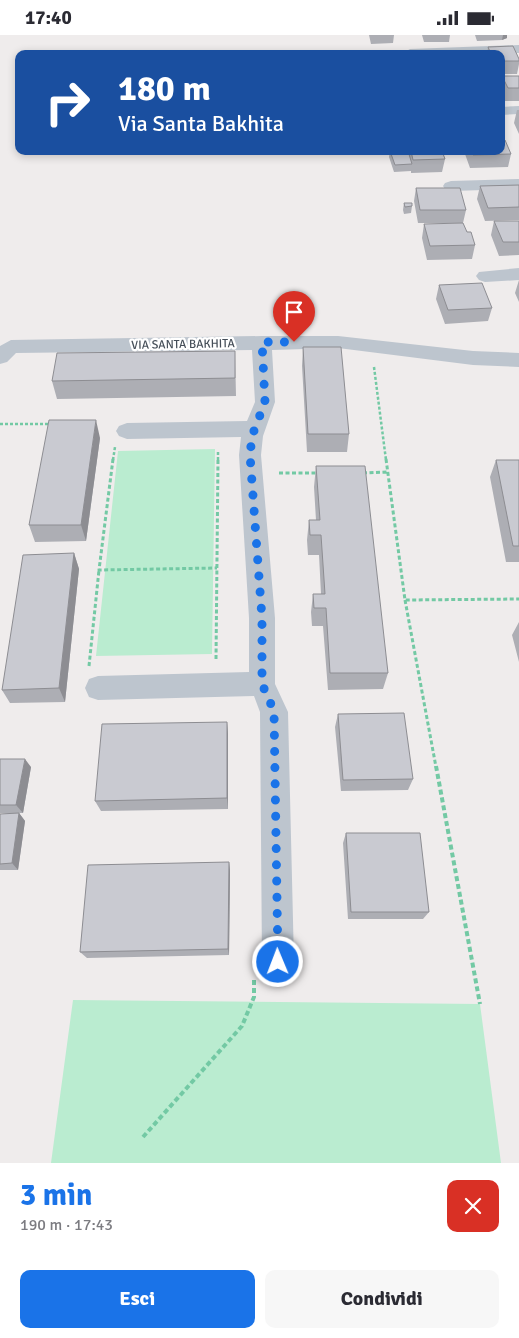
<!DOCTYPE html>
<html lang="it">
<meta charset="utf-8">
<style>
:root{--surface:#fff;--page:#f7f7f7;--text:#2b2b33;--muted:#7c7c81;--accent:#1a73e8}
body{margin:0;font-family:Signika,sans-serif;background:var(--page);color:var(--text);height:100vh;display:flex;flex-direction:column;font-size:19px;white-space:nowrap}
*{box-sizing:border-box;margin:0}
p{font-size:16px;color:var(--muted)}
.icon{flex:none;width:28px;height:28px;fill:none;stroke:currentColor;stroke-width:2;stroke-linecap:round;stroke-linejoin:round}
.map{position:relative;height:1128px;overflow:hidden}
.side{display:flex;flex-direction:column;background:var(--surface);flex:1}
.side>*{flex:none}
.guide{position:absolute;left:15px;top:15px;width:490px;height:105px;border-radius:10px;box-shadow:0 2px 8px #0003;background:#1a4fa0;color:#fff;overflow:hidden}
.pin{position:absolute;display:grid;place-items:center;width:42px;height:42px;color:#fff;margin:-51px -21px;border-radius:50% 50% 50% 0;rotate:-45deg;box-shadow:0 0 5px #0007}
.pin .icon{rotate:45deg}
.me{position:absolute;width:55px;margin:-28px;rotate:359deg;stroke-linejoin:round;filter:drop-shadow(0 0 4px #0008)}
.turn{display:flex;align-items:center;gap:18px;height:105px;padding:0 20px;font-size:22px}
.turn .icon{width:65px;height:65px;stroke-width:2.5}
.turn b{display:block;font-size:35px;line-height:42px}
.round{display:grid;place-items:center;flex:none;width:52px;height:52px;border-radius:10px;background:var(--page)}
.summary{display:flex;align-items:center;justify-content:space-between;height:85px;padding:0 20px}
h1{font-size:30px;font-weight:700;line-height:38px;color:var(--accent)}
.action{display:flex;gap:10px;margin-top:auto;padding:10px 20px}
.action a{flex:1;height:58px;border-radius:10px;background:var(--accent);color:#fff;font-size:20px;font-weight:700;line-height:58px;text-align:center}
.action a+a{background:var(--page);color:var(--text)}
.status{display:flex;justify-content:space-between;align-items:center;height:35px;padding:0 25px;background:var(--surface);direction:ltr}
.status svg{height:14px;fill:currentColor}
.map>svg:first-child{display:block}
</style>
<div class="status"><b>17:40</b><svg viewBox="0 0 49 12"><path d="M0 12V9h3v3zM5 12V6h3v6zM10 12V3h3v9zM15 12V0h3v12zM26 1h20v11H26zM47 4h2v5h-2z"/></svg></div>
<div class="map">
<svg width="519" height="1128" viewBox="0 0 519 1128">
<rect width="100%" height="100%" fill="#efecec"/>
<path fill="#baecd0" d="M215,414L212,619L96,621L118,416Z
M73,965L480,969L501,1128H51Z"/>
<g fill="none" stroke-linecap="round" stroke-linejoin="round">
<path stroke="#73c9a4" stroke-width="2.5" stroke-dasharray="3 2" stroke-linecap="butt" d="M374,332L386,425
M0,389H51
M113,425L115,412
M218,425V415"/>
<path stroke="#73c9a4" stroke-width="3" stroke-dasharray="4 2.5" stroke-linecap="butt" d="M113,424L99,535L217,533
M386,424L405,565L519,564
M279,438H319
M363,438L387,437
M405,565L436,732
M216,624L218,424
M89,631L99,535"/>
<path stroke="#73c9a4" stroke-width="4" stroke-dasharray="5 3" stroke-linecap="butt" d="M436,731L480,969
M143,1102L242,991L254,962V944"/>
<path fill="#bdc5ce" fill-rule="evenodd" d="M519,10V18H403L410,14Z
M519,71V79L501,80V72Z
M519,144V154L451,156L445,154L443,151L445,148L451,146Z
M519,233V245L485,247L479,245L476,241L479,237Z
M262,301H338L473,316L519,318V332L473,330L338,313L272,315L275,367L263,401L261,420L275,583V649L288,677L294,927L289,938L278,943L267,938L262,927L260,677L254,661L98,665L89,662L85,653L89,644L98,641L249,637V583L239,420L241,402L127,404L119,401L116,396L119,391L127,388L247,386L255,367L252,315L16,318L7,327L0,329V311L11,305Z"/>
</g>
<path fill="#adaeb4" d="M369,0H394L393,8L371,9Z
M422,0H450L449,7H424Z
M475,0H507V3L502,5L477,6Z
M488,12L519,24V29L517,39H501V19H487Z
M502,41H519V66H505L501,58Z
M517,75H519V99L514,88Z
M390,116H442L445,124L442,137L411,138V136L394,137L389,122Z
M466,116H501L511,119L508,132L470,133L465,119Z
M519,150V185L485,186L477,164L480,151Z
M416,153L466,175L463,188H418L414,166Z
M404,168L412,171L411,178L404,179L403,175Z
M494,186H519V220L499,221L491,200Z
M424,189L466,195L475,210L472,224L427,225L422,203Z
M519,245V267L515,258Z
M439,250L492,273L488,286L445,289L436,264Z
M303,312L349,399L347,417H307L302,331Z
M235,316L236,361L57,364L52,346Z
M100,403L86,506L35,507L29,490Z
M496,425H519V527H506L490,442Z
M316,431L388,638L383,654L328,655L323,591H312L311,577L313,559H321L319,520H308L307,505L309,485H316L314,452Z
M74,518L79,534L65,667L10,668L2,655Z
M519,587V627L512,600Z
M338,679L413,744L408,755L341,756L335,692Z
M227,687L228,699V774L101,776L95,766Z
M0,724L31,732L23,778H0Z
M19,778L25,786L18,835H0V779Z
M346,798L429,877L423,884H348L343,808Z
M229,827L230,836L229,920L87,923L80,917Z"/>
<path fill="#8d8d92" d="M503,0H507V3L502,5Z
M96,385L100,403L86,506L81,490Z
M74,518L79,534L65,667L59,653Z
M227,687L228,699V774L227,763Z
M25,724L31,732L23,778L16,770Z
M19,778L25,786L18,835L12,828Z
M229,827L230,836L229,920L228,914Z"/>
<path fill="#c9cad1" stroke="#8d8d92" d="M513,11L519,24V26H501V19H491L488,12Z
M435,16H467L468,19H436Z
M407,17L408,19H379V18Z
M502,41H519V53H508Z
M501,105H505L511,119L473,120L472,116H501Z
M390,116H408L412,129L395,130Z
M411,116H442L445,124L413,125Z
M519,150V172L488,173L480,151Z
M416,153H460L466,175H420Z
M404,168H412V171L405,172Z
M494,186H519V207H503Z
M463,188L467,197H471L475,210L430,211L424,189Z
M482,248L492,273L448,275L439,250Z
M303,312H341L349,399H308Z
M235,316V343L52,346L57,318Z
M49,385H96L81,490H29Z
M496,425H519V511H513Z
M316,431H365L388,638H330L326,573H314L313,559H325L321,500H310L309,485H320Z
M74,518L59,653L2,655L23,520Z
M404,678L413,744L343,745L338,679Z
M227,687V763L95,766L102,689Z
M0,724H25L16,770H0Z
M19,778L12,828L0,829V779Z
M346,798H420L429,877H351Z
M229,827L228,914L80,917L88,830Z"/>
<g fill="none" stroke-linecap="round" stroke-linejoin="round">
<path stroke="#1a73e8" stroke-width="9" stroke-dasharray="0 16.2" d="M278,927L274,676L262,649V583L250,420L252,401L265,367L262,307H294"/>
</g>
<g text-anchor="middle" stroke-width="4.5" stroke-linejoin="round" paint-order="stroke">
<g font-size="12" fill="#454e58" stroke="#fff">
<text transform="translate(183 309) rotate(-1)" y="4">VIA SANTA BAKHITA</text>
</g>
</g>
</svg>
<div class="pin" style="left:294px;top:307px;background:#d93025"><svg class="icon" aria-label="arrive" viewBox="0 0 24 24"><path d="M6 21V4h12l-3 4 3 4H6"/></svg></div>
<svg class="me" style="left:278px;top:927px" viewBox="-20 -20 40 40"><circle r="17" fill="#1a73e8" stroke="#fff" stroke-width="3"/><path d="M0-11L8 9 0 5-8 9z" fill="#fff"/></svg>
<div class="guide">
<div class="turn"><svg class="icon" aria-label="right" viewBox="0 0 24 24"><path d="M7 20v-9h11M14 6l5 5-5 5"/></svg><div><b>180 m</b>Via Santa Bakhita</div></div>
</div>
</div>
<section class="side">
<div class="summary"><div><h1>3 min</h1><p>190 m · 17:43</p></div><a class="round" style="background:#d93025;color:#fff"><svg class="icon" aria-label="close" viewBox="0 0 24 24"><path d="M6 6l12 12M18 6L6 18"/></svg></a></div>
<div class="action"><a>Esci</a><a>Condividi</a></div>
</section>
